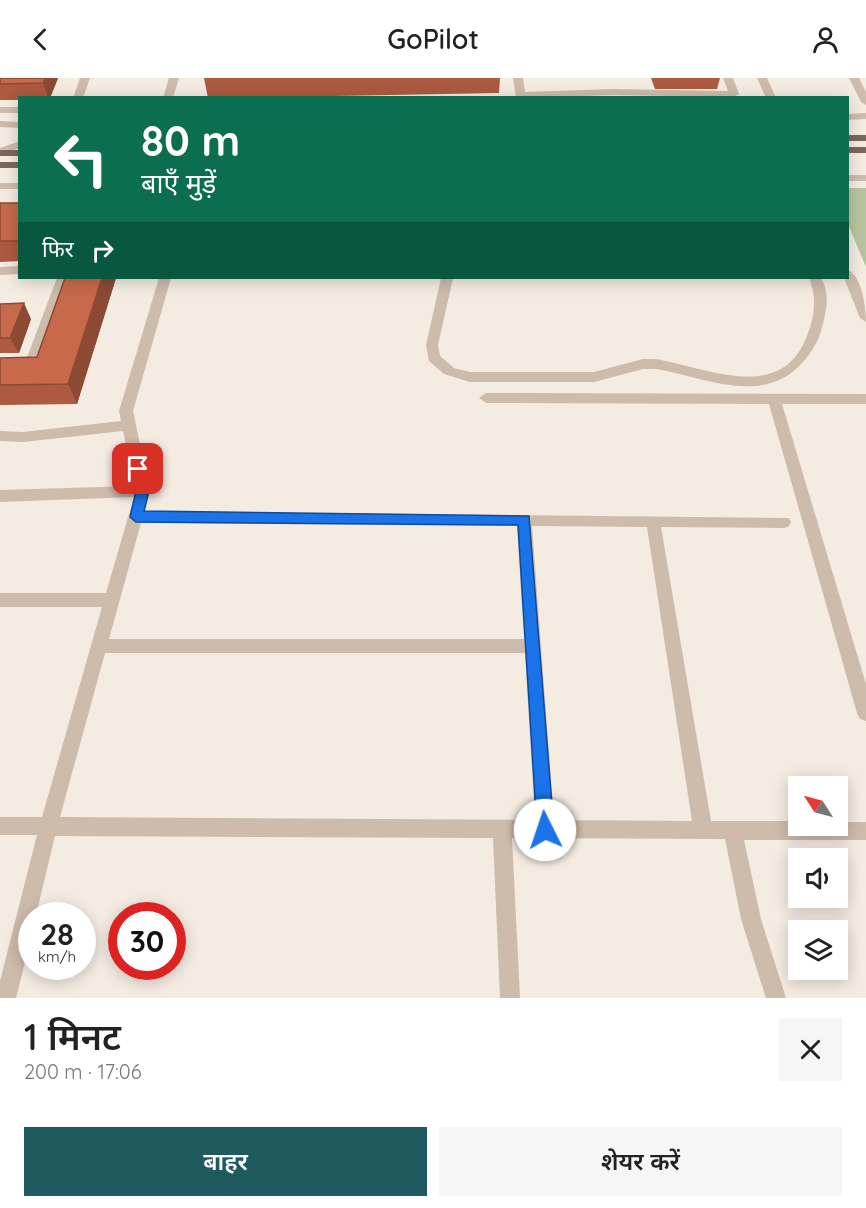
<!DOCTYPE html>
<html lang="hi">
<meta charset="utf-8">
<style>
:root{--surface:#fff;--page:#f6f6f6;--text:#222;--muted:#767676;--accent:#1f5a5e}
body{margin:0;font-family:Quicksand,"Noto Sans Devanagari",sans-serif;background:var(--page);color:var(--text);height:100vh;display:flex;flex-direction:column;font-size:22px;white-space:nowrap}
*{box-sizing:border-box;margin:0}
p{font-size:20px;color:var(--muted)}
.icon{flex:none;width:33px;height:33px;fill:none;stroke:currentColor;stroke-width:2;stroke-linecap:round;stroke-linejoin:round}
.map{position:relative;height:920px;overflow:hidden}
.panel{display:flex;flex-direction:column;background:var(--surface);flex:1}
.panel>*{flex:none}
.banner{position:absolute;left:18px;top:18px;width:831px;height:183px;border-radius:0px;box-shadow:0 3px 15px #0003;background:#0b6e4f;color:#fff;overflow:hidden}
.needle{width:39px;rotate:306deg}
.buttons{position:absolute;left:788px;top:698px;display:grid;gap:12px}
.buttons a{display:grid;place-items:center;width:60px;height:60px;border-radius:0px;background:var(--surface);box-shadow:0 3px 15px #0003;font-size:30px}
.speed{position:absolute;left:18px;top:824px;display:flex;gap:12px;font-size:30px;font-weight:700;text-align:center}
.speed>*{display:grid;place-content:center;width:78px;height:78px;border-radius:50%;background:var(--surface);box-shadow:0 3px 15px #0003;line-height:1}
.speed small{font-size:15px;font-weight:400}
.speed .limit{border:9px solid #d22;background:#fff;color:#111}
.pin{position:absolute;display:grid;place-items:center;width:51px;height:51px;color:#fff;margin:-26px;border-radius:12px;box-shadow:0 3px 9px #0006}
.me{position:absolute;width:66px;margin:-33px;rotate:356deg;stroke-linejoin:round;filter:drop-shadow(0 0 4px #0008)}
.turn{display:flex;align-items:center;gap:21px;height:126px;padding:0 24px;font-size:27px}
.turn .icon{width:78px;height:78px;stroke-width:2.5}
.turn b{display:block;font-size:42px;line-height:51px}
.then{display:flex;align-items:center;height:57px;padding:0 24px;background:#0003;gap:12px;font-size:22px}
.round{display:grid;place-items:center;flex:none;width:63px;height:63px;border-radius:0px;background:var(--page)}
.head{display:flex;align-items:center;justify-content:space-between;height:102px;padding:0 24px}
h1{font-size:36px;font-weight:600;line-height:45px}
.cta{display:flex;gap:12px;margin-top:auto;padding:12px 24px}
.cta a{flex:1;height:69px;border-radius:0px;background:var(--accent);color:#fff;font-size:24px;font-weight:600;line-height:69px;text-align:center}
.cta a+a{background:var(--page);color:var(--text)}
header{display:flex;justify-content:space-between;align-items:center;height:78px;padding:0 24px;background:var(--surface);font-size:27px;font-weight:600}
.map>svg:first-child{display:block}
</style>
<header><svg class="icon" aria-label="back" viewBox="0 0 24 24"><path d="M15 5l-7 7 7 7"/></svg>GoPilot<svg class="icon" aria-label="person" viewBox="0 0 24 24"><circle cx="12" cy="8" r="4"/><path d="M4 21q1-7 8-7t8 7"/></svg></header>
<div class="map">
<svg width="866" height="920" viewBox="0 0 866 920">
<rect width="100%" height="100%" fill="#f4ebe1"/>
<path fill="#b8c4a0" d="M848,110H866V189L848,146Z"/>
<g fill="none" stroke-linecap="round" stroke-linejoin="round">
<path fill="#cdbbac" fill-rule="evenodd" d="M80,0H90L83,20H73Z
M169,0H179L173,20H163Z
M513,0H523L525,14L613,11L728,13L723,0H733L739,16L734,19L613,17L516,20Z
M757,0H767L776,20H766Z
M849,0H859L866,14V27L861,24Z
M0,29H20V35H0Z
M866,35V41L848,42V36Z
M0,43L20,44V50L0,49Z
M20,63V70L0,76V70Z
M848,97H866V103H848Z
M0,105H20V111H0Z
M20,188V196L0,197V189Z
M848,192C862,198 866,230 866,244L860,240L844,200H848Z
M57,200H69L36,290L0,292V282H26Z
M159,200H171L133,333L150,413L145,433L789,440L791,444L789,448L784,450L661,449L711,743H798V747H837V744H866V762H744L761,841L786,920H766L741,841L725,761L512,760L520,920H500L493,760L55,758L36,837H32V857L16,920H0V903L37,757H0V739H42L102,529H0V515H106L134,419L0,424V412L135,408L123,353L23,364L0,363V353L23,354L121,343L119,333ZM141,445L517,448L524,561H109ZM532,448L647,449L692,743L554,742ZM105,575H525L535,742L60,739Z
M441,200H453L438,267L440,278L454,290L470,294H594L643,281H656C708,290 781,326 807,258C815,238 817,219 809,200H821C831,217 826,234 821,253C818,264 811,275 803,284C764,329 704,299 656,291H643L594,304H470L444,296L429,283L426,267Z
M486,315L866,316V326H782L866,606V643L860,641L857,635L769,326L486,325L479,320Z"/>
<path fill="#7d675c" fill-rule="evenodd" d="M848,57H866V63H848Z
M848,69H866V75H848Z
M0,72H20V78H0Z
M0,84H20V90H0Z"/>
</g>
<path fill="#ac5a40" d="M0,0H58L50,20H20V22H0Z
M204,0H500L499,15L230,20H208Z
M651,0H720L717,11H655Z
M0,125H20V183L0,184Z
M65,200H116L77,326L0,327V280L37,279Z
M0,226L31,241L19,275H0Z"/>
<path fill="#8c4a34" d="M45,0H58L50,20H48L43,5Z
M102,200H116L77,326L68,306Z
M24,225L31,241L19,275L10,260Z"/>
<path fill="#c8694b" stroke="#8c4a34" stroke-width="1.5" d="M0,0H45L43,5L0,6Z
M0,125H20V163H0Z
M65,200H102L68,306L0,307V280L37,279Z
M24,225L10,260H0V226Z"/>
<path fill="#1a73e8" stroke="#114b97" stroke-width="1.5" d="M138,386L145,391L149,413L144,433L529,438L554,752L551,757L545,760L539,757L537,752L518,447L136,444L130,439L136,413L132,391Z"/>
</svg>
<div class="buttons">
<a><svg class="needle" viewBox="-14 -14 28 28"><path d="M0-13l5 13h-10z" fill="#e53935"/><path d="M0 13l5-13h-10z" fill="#767676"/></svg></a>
<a><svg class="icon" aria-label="sound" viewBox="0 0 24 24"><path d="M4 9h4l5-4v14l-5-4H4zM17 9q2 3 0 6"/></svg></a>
<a><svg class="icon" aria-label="layers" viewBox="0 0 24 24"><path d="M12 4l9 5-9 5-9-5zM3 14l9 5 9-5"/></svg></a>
</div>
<div class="speed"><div>28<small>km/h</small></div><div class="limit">30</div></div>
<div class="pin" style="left:138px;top:391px;background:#d93025"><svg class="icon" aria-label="arrive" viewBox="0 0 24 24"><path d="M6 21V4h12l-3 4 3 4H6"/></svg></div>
<svg class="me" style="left:545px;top:752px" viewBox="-20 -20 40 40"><circle r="19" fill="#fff"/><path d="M0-13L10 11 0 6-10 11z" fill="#1a73e8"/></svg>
<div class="banner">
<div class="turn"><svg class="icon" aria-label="left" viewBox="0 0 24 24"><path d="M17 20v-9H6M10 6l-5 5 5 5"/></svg><div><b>80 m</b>बाएँ मुड़ें</div></div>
<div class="then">फिर<svg class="icon" aria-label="right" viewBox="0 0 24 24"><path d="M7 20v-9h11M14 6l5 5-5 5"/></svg></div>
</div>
</div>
<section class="panel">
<div class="head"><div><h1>1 मिनट</h1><p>200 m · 17:06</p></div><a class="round"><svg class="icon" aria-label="close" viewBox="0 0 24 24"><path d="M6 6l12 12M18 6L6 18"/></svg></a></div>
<div class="cta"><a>बाहर</a><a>शेयर करें</a></div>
</section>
